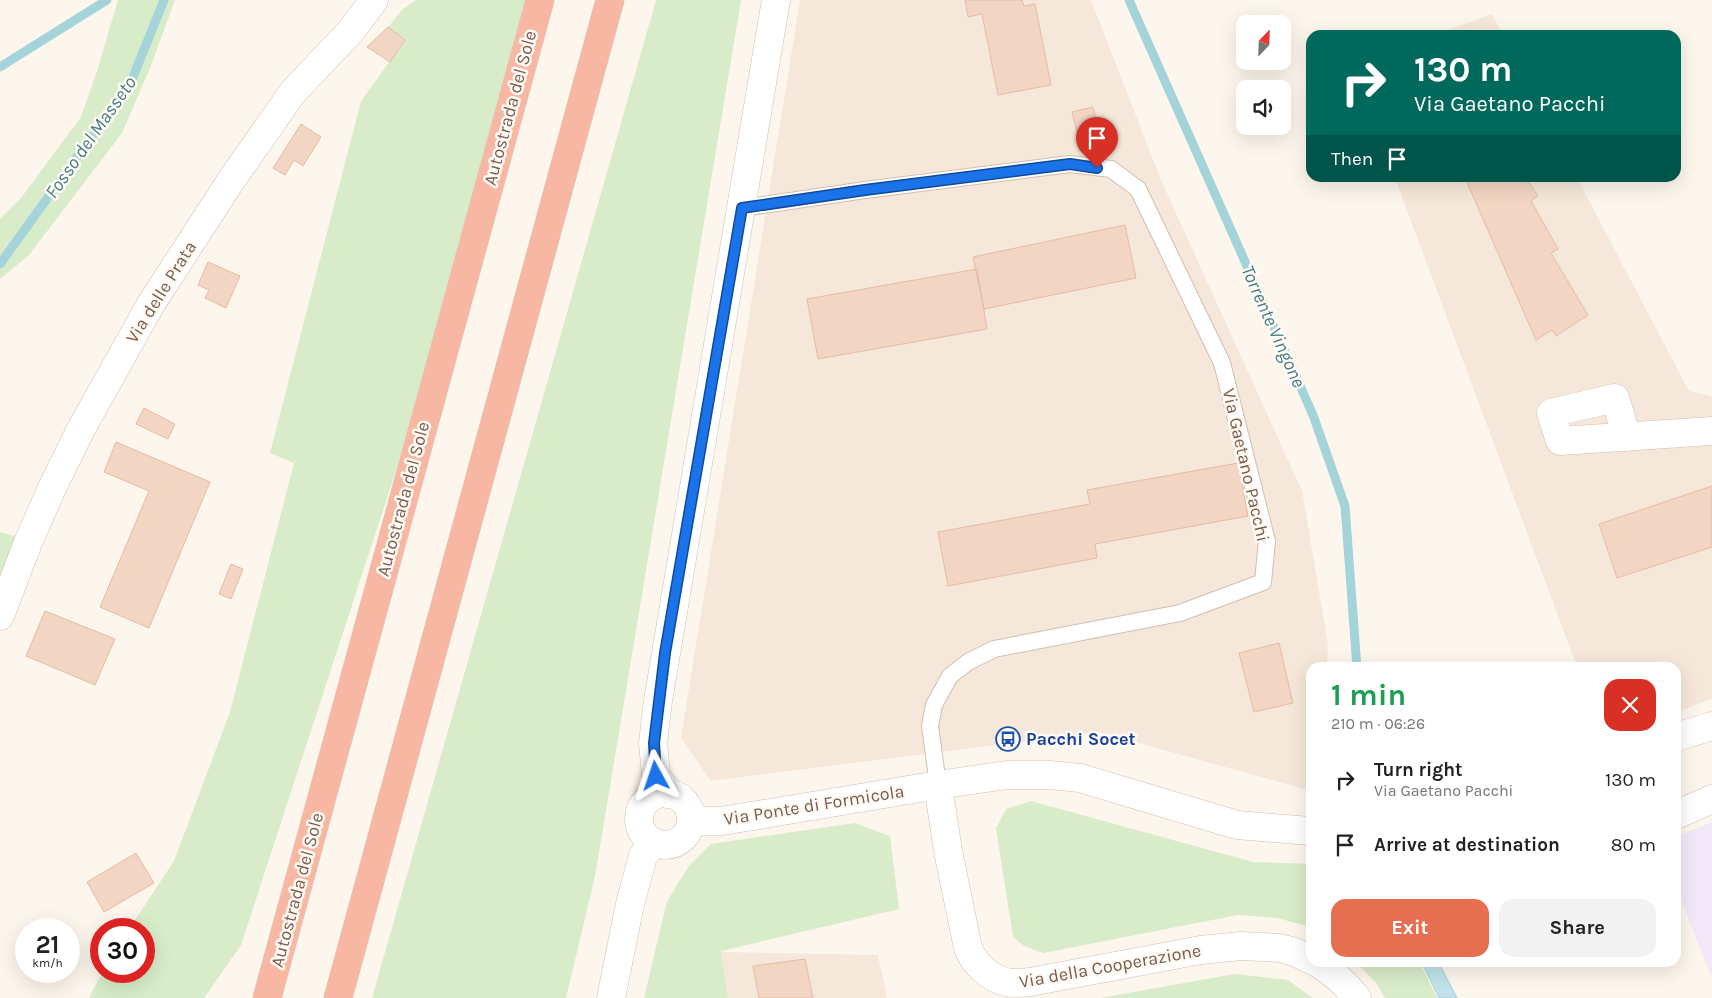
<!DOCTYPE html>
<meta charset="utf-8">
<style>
:root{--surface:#fff;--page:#f2f2f2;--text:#222;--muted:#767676;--accent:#e76f51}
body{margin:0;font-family:Karla,sans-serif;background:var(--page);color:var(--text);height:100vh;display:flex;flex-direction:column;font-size:19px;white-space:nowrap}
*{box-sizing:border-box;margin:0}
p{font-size:16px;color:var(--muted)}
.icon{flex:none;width:28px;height:28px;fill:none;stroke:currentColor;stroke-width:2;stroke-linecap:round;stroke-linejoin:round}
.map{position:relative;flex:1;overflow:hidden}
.drawer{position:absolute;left:1306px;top:662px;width:375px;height:305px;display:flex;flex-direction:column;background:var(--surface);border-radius:15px;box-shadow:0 5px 20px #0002}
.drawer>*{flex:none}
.banner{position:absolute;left:1306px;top:30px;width:375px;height:152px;border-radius:15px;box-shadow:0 5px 20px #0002;background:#00695c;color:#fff;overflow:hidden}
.needle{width:32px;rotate:23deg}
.buttons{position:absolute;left:1236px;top:15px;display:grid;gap:10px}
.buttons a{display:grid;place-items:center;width:55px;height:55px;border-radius:10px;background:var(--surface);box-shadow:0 5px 20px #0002;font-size:25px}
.speed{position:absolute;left:15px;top:918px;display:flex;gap:10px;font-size:25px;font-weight:700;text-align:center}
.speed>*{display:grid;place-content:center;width:65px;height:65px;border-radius:50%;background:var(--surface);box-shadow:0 5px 20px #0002;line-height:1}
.speed small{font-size:12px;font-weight:400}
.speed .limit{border:8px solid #d22;background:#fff;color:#111}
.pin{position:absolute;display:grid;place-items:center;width:42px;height:42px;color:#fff;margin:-51px -21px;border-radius:50% 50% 50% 0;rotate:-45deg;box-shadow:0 0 5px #0007}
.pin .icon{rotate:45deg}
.me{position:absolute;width:55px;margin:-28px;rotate:355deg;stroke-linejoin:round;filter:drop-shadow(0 0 4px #0008)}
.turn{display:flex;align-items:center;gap:18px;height:105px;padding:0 25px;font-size:22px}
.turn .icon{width:65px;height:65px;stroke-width:2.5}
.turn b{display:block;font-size:35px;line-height:42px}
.then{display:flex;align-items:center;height:48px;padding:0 25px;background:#0003;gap:10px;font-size:19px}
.round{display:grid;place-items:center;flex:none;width:52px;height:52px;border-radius:15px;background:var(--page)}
.head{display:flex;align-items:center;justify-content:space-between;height:85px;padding:0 25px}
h1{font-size:30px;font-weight:700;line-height:38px;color:#1e9e55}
.cta{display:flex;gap:10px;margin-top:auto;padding:10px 25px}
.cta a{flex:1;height:58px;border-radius:15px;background:var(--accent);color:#fff;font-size:20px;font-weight:700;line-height:58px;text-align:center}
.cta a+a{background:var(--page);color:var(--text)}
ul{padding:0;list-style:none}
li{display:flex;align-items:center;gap:15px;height:65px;padding:0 25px}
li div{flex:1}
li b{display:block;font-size:19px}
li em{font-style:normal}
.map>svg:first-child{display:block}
</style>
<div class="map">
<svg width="1712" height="998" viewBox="0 0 1712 998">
<rect width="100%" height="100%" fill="#fdf6ec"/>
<path fill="#f5e8da" d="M800,0H1091L1161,180L1302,491L1328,645L1327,667L1311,668V791L1099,732L711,781L681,738Z
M1492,14L1503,35H1434Z
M1395,178H1577L1689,391L1712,396V699L1676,712V668L1577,667Z
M721,952L878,955L887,998H728Z"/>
<path fill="#f3e8fa" d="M1712,822V979L1676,887V837Z"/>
<path fill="#d8ecc9" d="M118,0H175L150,68L122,133L29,255L0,279V219L21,198L81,117L97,71Z
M416,0H540L489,186L241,945L204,998H89L103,971H144V929H129L174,861L230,712L294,463L270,453L361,101L405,40L388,27L403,9Z
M656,0H741L595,876L566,998H372Z
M0,532L29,540L0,616Z
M1031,801L1253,862L1311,864V929L1307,926L1277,918L1238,915L1043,953L1024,946L1013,937L996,828L1006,809Z
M855,823L890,836L899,909L721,951L728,998H644L667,901L689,866L711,844Z
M1357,963H1420L1437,998H1385L1376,983Z
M1235,974L1288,980L1313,998H1100Z"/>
<path fill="#bfe3e8" stroke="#a5d3da" d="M1422,963H1439L1457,998H1439Z"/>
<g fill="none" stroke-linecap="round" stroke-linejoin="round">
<path stroke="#a5d3da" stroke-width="9" d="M1129,0L1313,415L1345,506L1357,668
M0,67L107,0
M0,264L131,82L164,0"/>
</g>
<path fill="#f3d5c3" stroke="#e6bba3" d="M965,0H1022L1024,6L1035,4L1051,85L998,95L982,14L968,17Z
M388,27L405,40L390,62L367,47Z
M1093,107L1098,127L1077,132L1072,112Z
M301,124L321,137L303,166L294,160L285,175L273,168Z
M1465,178H1526L1538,196L1531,201L1558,249L1551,253L1588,315L1556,336L1552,330L1536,340Z
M1125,225L1136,278L984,309L973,257Z
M208,262L240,276L226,308L205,298L209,290L198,285Z
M977,269L987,329L818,359L807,299Z
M144,408L175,424L168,439L136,424Z
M116,442L210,482L149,628L100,607L149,491L104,472Z
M1238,463L1248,516L1095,544L1097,558L948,586L938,532L1090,504L1087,490Z
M1712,486V547L1617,578L1599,524Z
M231,564L243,569L231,599L219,594Z
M45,611L115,639L95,685L26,656Z
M1279,643L1293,703L1254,712L1239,653Z
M136,853L154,883L104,912L87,882Z
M805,959L813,998H759L753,966Z"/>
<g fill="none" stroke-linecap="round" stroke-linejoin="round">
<g stroke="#d1beb0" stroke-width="18">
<path id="service" d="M742,208L865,190L1070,164L1111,169L1138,189L1222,363L1267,541L1263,582L1180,613L994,649L968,662L950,676L934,705L930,726L938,785"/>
</g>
<g stroke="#d1beb0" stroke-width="29">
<path id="minor" d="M1627,437L1615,398L1551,413L1560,441L1712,431
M0,616L29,540L52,488L81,429L151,304L230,182L293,92L350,32L374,0
M1676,737L1712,726
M938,785L948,851L968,948C974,963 989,978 1006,982C1013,984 1022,983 1030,982L1201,950L1241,946L1280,948L1295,952L1311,960
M639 819a26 26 0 1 1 52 0a26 26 0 1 1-52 0Z
M668,794L656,775L653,743L658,701L776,0
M1676,815L1712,799
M691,819L700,821H722L938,785L1007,775H1050L1080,778L1237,825L1311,831
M1316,962C1332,972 1346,983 1357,998
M611,998L630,904L643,856L654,842"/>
</g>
<g stroke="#dad1cd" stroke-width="29">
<path id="motorway" d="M267,998L540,0
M338,998L610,0"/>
</g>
<use href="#service" stroke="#fff" stroke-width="16"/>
<use href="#minor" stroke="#fff" stroke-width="28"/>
<use href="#motorway" stroke="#f7b7a3" stroke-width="28"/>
</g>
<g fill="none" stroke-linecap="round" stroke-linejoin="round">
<g stroke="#114b97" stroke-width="12">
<path id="route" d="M656,776L654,743L665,653L742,208L865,190L1070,164L1097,168"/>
</g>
<use href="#route" stroke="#1a73e8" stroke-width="9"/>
</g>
<defs>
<g id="bus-ring" transform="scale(1.25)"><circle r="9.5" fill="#fffaf3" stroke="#1a4fb4" stroke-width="1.5"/><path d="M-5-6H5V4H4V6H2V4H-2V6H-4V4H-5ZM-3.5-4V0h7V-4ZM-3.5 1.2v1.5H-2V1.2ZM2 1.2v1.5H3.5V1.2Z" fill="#1a4fb4"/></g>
</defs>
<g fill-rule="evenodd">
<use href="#bus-ring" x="1008" y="739"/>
</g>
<g text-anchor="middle" stroke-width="5" stroke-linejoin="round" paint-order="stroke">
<g font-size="18" fill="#7a5c4d" stroke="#fffaf3">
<text transform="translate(510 108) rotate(-75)" y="6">Autostrada del Sole</text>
<text transform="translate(161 292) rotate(-58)" y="6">Via delle Prata</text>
<text transform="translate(1246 465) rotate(77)" y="6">Via Gaetano Pacchi</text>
<text transform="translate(403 499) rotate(-75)" y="6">Autostrada del Sole</text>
<text transform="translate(814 805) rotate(-9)" y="6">Via Ponte di Formicola</text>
<text transform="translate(297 890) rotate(-75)" y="6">Autostrada del Sole</text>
<text transform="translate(1110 966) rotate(-10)" y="6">Via della Cooperazione</text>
</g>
<g font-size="18" font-weight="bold" fill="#164399" stroke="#fffaf3" text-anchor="start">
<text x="1026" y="745">Pacchi Socet</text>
</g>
<g font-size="19" font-style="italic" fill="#437c86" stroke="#fffaf3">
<text transform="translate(90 137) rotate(-55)" y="7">Fosso del Masseto</text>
<text transform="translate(1274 326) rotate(66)" y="7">Torrente Vingone</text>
</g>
</g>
</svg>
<div class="buttons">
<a><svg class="needle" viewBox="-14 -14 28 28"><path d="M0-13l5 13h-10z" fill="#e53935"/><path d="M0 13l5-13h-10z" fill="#767676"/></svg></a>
<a><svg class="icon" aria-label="sound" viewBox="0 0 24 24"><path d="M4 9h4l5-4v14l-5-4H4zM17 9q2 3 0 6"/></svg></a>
</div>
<div class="speed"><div>21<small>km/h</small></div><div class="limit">30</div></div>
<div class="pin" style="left:1097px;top:168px;background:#d93025"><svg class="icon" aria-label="arrive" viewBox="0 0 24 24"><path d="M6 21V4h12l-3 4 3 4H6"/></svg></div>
<svg class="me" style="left:656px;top:776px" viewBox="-20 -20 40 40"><path d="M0-17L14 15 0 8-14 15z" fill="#1a73e8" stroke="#fff" stroke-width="4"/></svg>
<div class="banner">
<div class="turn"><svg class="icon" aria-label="right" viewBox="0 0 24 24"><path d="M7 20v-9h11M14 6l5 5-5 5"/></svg><div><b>130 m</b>Via Gaetano Pacchi</div></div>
<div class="then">Then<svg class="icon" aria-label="arrive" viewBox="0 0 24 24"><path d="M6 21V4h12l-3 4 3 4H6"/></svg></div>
</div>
<section class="drawer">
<div class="head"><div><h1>1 min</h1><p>210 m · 06:26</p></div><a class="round" style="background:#d93025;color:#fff"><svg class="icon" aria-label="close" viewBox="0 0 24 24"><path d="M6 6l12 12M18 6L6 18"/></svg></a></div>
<ul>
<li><svg class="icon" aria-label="right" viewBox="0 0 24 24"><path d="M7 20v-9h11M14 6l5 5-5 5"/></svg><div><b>Turn right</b><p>Via Gaetano Pacchi</p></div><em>130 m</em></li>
<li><svg class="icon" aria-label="arrive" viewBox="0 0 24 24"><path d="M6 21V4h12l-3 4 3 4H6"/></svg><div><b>Arrive at destination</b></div><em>80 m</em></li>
</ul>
<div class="cta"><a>Exit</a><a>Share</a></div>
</section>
</div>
